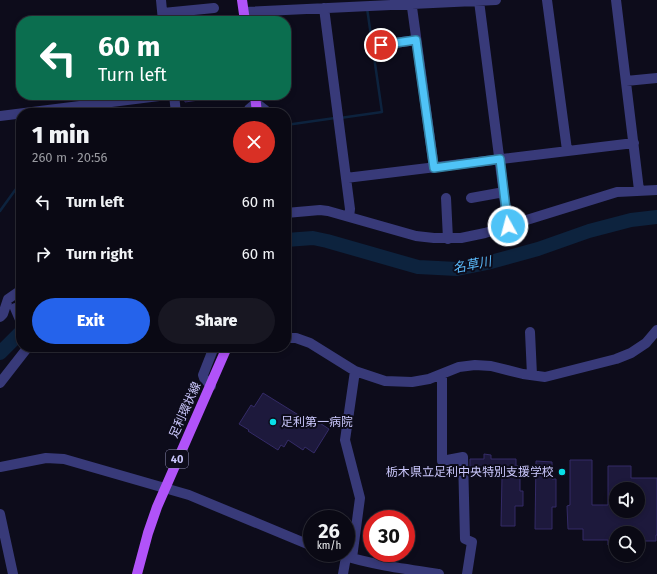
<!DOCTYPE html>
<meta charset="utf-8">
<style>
:root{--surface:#0a0914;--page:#181722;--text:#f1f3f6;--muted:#999aa0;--line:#2a2a34;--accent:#2563eb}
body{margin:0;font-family:"Fira Sans","Noto Sans JP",sans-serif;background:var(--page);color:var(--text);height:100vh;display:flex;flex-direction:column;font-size:15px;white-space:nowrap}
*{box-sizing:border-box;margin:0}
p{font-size:13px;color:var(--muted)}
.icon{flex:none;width:22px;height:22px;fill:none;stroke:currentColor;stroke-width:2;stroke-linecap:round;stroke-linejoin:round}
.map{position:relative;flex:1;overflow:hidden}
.side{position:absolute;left:16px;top:108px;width:275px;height:244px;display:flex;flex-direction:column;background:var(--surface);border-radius:16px;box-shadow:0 2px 6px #0003,0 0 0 1px var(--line)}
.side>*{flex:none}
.hud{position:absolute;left:16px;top:16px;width:275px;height:84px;border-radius:16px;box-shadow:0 2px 6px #0003,0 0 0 1px var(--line);background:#0b6e4f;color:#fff;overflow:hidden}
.fabs{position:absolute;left:609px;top:482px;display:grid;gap:8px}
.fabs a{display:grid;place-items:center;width:36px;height:36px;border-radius:50%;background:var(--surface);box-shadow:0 2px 6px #0003,0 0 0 1px var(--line);font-size:20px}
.speed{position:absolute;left:303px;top:510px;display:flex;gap:8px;font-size:20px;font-weight:700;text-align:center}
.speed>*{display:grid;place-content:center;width:52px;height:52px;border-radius:50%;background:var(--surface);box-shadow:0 2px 6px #0003,0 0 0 1px var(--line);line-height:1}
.speed small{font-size:10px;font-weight:400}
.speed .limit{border:6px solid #d22;background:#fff;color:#111}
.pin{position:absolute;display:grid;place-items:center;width:34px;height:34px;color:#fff;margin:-17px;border:2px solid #fff;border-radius:50%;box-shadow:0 1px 4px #0007}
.me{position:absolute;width:44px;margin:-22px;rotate:353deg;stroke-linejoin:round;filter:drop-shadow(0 0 3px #0008)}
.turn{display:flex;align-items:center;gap:14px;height:84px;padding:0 16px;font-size:18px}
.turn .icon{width:52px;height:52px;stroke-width:2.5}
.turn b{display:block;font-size:28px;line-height:34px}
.round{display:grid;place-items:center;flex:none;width:42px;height:42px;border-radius:21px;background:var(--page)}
.summary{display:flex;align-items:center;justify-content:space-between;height:68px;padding:0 16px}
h1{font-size:24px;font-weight:800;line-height:30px}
.cta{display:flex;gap:8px;margin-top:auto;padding:8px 16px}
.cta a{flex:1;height:46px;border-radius:24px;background:var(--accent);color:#fff;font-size:16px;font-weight:800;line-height:46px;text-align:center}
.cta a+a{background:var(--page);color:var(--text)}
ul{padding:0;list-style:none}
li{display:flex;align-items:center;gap:12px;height:52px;padding:0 16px}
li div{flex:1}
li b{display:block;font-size:15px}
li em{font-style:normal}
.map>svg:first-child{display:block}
</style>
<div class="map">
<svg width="657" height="574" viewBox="0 0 657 574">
<rect width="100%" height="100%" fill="#0d0c1b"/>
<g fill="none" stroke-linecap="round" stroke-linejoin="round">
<path stroke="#0d233e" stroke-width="2.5" d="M340,118L382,112L367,8
M286,125L335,118
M0,211L21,182"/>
<path stroke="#0d233e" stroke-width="14" d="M286,240L313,238L327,241L418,267L457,269L487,263L538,249L589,231L631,220L657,217
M0,353L21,332"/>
</g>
<path fill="#1d193c" stroke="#342b67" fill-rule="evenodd" d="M184,95H206V99L185,102Z
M263,393L313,424L315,420L329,429L314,453L305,447L303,450L288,440L284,447L281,445L278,450L248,431L249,430L239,424L251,405L254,407Z
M484,454L491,455V459H516V466H520V491H523V506H515V526H501L502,477L470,476V459H484Z
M570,460H592V505H608V466H631V478H657V535H656V541H639V533H616V545H608V540H583V529H568L567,506L570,505ZM616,489H639V511H616Z
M536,461L552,462V479H556V507H552V529H535Z"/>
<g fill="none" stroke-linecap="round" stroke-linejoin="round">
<path stroke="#383a79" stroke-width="10" d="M161,0L163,21
M411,0L434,168
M547,0L567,150
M616,0L639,190
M479,1L508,226
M324,8L350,209L349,217
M244,12L496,0
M163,13L214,8
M381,45L416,40
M626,81L657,78
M174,95L176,113
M248,113L249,109L256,103L265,110L267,113
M0,116L167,95
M346,178L634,143
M446,198L448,239
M471,198L504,192
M286,213L320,210L328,211L416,236L434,238H461L485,233L617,192L657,190
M15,308L21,322
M0,317L3,314L8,299L21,290
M530,332L532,375
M286,338H296L310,343L355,371L385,381L412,382L429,379L459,367L475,365L491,366L523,374L545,377L616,359L631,353L646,343L657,330
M442,374V461L463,457L465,539L472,542L467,574
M0,383L28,347
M211,386L204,378L203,375L214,347
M0,467L46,458L64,459L189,495L312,546
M0,514L13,574
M335,553C368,564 404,569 439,574
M352,558L360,498L345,440L355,371
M343,574L346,557"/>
<path stroke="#b153f9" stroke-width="10" d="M242,0L245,21
M255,95L257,113
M137,574L148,533L157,507L227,347"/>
</g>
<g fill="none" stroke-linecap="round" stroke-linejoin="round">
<g stroke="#337fa1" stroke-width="10">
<path id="route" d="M381,45L416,40L434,168L500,159L508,226"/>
</g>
<use href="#route" stroke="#4fc3f7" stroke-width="7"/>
</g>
<g fill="#08e0e9" stroke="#0d0c1b" stroke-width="1.5">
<circle cx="273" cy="422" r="4"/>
<circle cx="562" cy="472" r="4"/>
</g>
<g text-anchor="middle" stroke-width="4" stroke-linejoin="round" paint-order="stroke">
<rect fill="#0d0c1b" stroke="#9290b9" stroke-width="1" x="166" y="450" width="22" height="18" rx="3"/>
<g font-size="11" font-weight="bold" fill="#cbc8fd">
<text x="177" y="463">40</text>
</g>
<g font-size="12" fill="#cbc8fd" stroke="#0d0c1b">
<text transform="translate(185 410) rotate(-66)" y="4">足利環状線</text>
</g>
<g font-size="12" fill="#cbc8fd" stroke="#0d0c1b" text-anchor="start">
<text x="281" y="426">足利第一病院</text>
<text x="554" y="476" text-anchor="end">栃木県立足利中央特別支援学校</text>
</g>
<g font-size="13" font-style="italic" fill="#5ab9f9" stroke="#0d0c1b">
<text transform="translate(472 264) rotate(-11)" y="5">名草川</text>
</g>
</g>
</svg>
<div class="fabs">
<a><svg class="icon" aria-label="sound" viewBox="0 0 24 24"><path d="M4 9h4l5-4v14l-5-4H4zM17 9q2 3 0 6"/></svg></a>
<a><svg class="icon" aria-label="search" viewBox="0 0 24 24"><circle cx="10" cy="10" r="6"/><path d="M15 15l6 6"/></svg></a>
</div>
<div class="speed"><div>26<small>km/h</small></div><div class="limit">30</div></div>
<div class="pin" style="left:381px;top:45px;background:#d93025"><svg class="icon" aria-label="arrive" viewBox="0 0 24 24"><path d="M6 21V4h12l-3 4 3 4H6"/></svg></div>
<svg class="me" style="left:508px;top:226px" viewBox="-20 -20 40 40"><circle r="17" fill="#4fc3f7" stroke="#fff" stroke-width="3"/><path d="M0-11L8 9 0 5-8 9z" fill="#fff"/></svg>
<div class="hud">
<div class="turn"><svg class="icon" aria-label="left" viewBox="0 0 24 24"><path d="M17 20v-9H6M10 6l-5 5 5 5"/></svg><div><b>60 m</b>Turn left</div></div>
</div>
<section class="side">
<div class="summary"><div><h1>1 min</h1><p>260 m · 20:56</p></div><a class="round" style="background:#d93025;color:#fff"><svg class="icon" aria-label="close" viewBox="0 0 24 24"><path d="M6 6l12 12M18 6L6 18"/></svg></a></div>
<ul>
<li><svg class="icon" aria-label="left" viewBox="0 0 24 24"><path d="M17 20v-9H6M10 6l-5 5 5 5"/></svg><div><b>Turn left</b></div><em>60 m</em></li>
<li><svg class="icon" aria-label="right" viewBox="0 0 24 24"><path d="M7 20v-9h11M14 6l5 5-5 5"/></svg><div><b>Turn right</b></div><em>60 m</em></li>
</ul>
<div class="cta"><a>Exit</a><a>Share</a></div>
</section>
</div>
